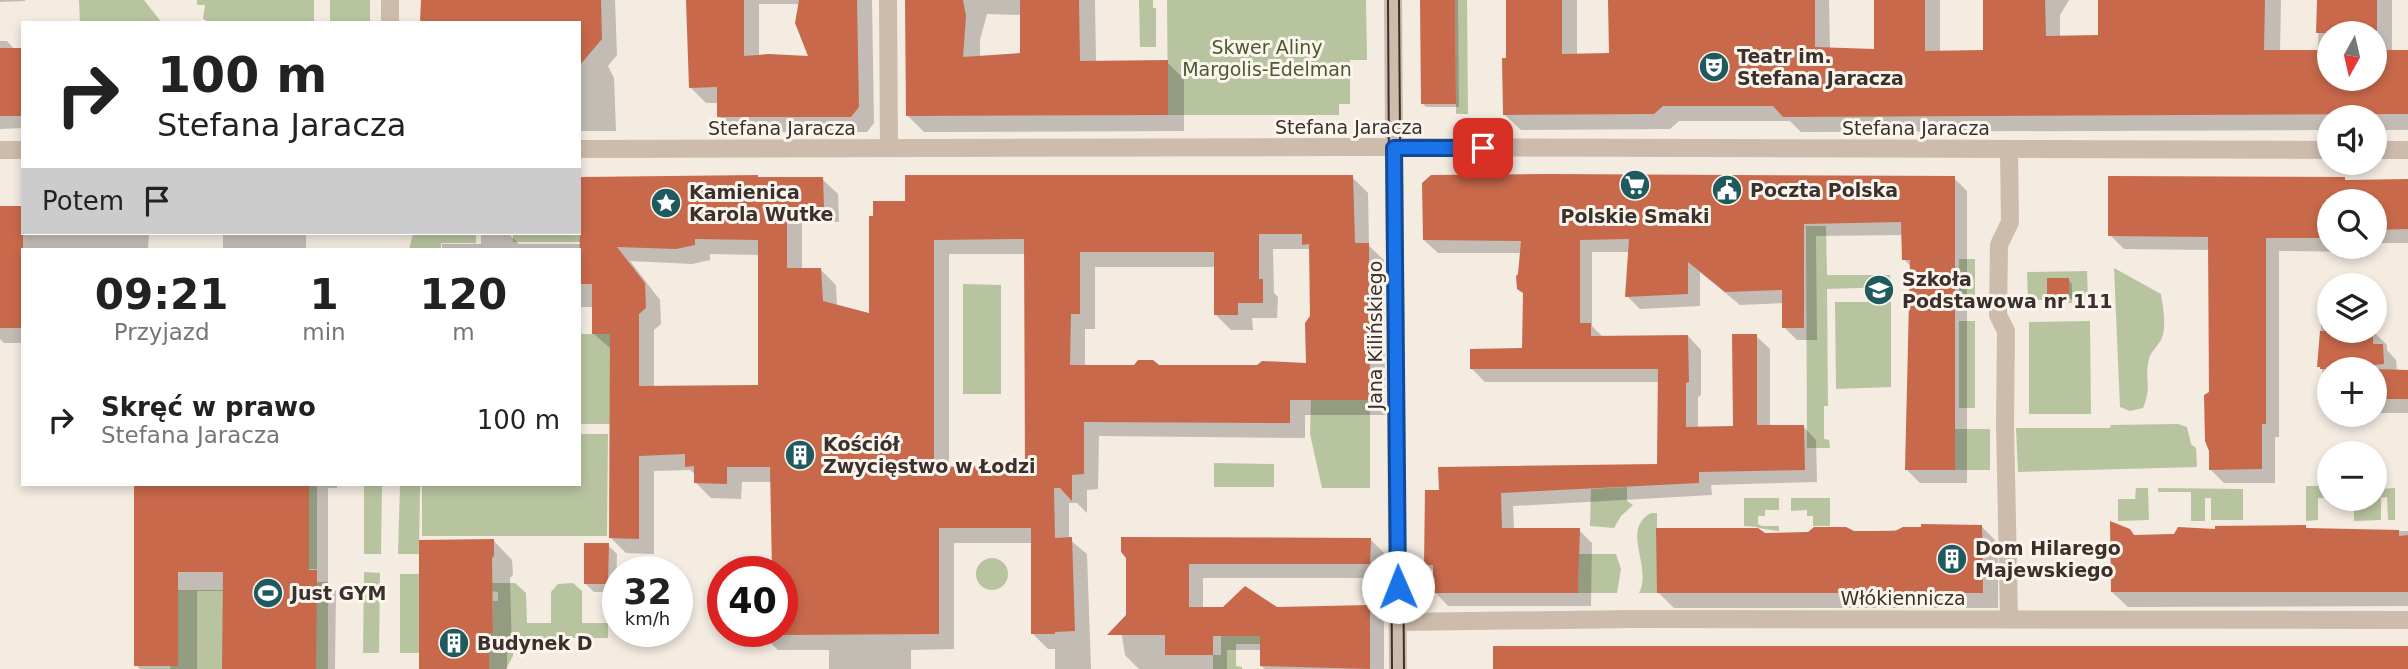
<!DOCTYPE html>
<html lang="pl">
<meta charset="utf-8">
<style>
:root{--surface:#fff;--page:#f2f2f2;--text:#222;--muted:#767676}
body{margin:0;font-family:"DejaVu Sans",sans-serif;background:var(--page);color:var(--text);height:100vh;display:flex;flex-direction:column;font-size:26px;white-space:nowrap}
*{box-sizing:border-box;margin:0}
p{font-size:23px;color:var(--muted)}
.icon{flex:none;width:38px;height:38px;fill:none;stroke:currentColor;stroke-width:2;stroke-linecap:round;stroke-linejoin:round}
.map{position:relative;flex:1;overflow:hidden}
.side{position:absolute;left:21px;top:248px;width:560px;height:238px;display:flex;flex-direction:column;background:var(--surface);border-radius:0px;box-shadow:0 4px 10px #0003}
.side>*{flex:none}
.top-card{position:absolute;left:21px;top:21px;width:560px;height:214px;border-radius:0px;box-shadow:0 4px 10px #0003;background:#fff;color:var(--text);overflow:hidden}
.needle{width:46px;rotate:188deg}
.tools{position:absolute;left:2317px;top:21px;display:grid;gap:14px}
.tools a{display:grid;place-items:center;width:70px;height:70px;border-radius:50%;background:var(--surface);box-shadow:0 4px 10px #0003;font-size:35px}
.speed{position:absolute;left:602px;top:556px;display:flex;gap:14px;font-size:35px;font-weight:700;text-align:center}
.speed>*{display:grid;place-content:center;width:91px;height:91px;border-radius:50%;background:var(--surface);box-shadow:0 4px 10px #0003;line-height:1}
.speed small{font-size:18px;font-weight:400}
.speed .limit{border:10px solid #d22;background:#fff;color:#111}
.pin{position:absolute;display:grid;place-items:center;width:60px;height:60px;color:#fff;margin:-30px;border-radius:14px;box-shadow:0 4px 10px #0006}
.me{position:absolute;width:77px;margin:-38px;rotate:359deg;stroke-linejoin:round;filter:drop-shadow(0 0 5px #0008)}
.turn{display:flex;align-items:center;gap:24px;height:147px;padding:0 21px;font-size:32px}
.turn .icon{width:91px;height:91px;stroke-width:2.5}
.turn b{display:block;font-size:49px;line-height:60px}
.then{display:flex;align-items:center;height:66px;padding:0 21px;background:#0003;gap:14px;font-size:26px}
.eta{display:flex;justify-content:space-evenly;align-items:center;height:119px;text-align:center}
.eta b{font-size:42px;font-weight:700;line-height:49px}
ul{padding:0;list-style:none}
li{display:flex;align-items:center;gap:21px;height:105px;padding:0 21px}
li div{flex:1}
li b{display:block;font-size:26px}
li em{font-style:normal}
.map>svg:first-child{display:block}
</style>
<div class="map">
<svg width="2408" height="669" viewBox="0 0 2408 669">
<rect width="100%" height="100%" fill="#f4ebe1"/>
<path fill="#b8c4a0" d="M79,0H144L162,23H80Z
M197,0H314V23H206V20L203,19L205,5H197Z
M330,0H370V23H330Z
M1139,0H1153V8H1156V47H1140Z
M1167,0H1366L1367,60H1350V104H1339V115H1168Z
M1455,0H1467L1468,114H1456Z
M579,182H581L592,242H513V233H579Z
M1806,226H1826L1827,275H1890L1891,287L1827,289L1828,406H1824V439L1829,440L1830,448H1807Z
M413,233H476V243H441V250H409Z
M1959,259H1975V302L1959,303Z
M2114,268L2161,294C2163,307 2167,328 2161,340C2156,349 2149,352 2148,364C2145,383 2152,386 2143,408L2130,411L2120,407Z
M2087,271L2088,299H2069L2068,278H2047V300H2028L2027,272Z
M963,284L1001,285V394H963Z
M1835,302H1891V387L1836,389Z
M1959,321H1975V408H1959Z
M2090,321L2091,414H2029V322Z
M579,334H610V424H579Z
M1311,400H1370V488H1322L1310,434Z
M2178,424L2187,427L2191,444L2196,448L2197,467L2018,472L2016,428H2110L2111,425Z
M1955,429H1990V470H1955Z
M579,434H608L607,536H422V485H579Z
M1214,463L1274,464V487H1214Z
M308,485H317V569H308Z
M364,485H382L381,554H364Z
M400,485H420L419,554H398Z
M2306,486H2329V491H2324V498H2318V520L2306,521Z
M1627,487V501L1633,505L1621,516L1614,528L1590,526L1591,489Z
M2136,488H2148L2149,520L2118,521V499H2135Z
M2158,488L2243,489V520H2211V498H2205V521H2191V492H2158Z
M2395,488V520H2388L2387,497L2381,498V520L2354,521V499H2375V489Z
M1744,498H1779V510H1765V516H1758V524L1762,526H1779V531C1766,530 1756,526 1744,526Z
M1791,498H1830V526H1813V516H1807V510L1791,511Z
M1651,513H1657V593H1639C1653,566 1620,530 1651,513Z
M1579,554H1616L1621,569L1617,593H1578Z
M976 574a16 16 0 1 1 32 0a16 16 0 1 1-32 0Z
M364,572L380,573L379,653H363Z
M400,574H419V653H400Z
M316,582H328V669H315Z
M492,583H515L526,593L527,623H551V592L558,584L573,583L582,591V623H608V638H513V656L506,669H489V633H493V601H498V592L491,591Z
M177,590H224V669H170Z
M1221,636H1260V644H1236V666L1242,667V669H1213V655H1221Z"/>
<path fill="#0003" fill-rule="evenodd" d="M0,0H25V1L0,2Z
M422,0H615L617,55L608,66L614,78L616,131H579V23Z
M688,0H872L874,123L867,132H735L719,116V103H706L690,87ZM759,4H801L810,58L759,57Z
M907,0H1095L1096,63L1167,62L1184,79V131L924,132L907,115ZM987,14L1021,15L1022,55L980,58V40Z
M1422,0H1458L1459,107H1426L1422,103Z
M1508,0H1577V55H1611L1610,0H1829L1830,49L1875,50L1876,0H1940V52H1985L1984,0H2069L2060,15V37H2099L2100,0H2281L2280,52H2318L2319,0H2392V52H2408V130H2375V117H2329V130L1801,132L1790,121H1679L1670,129L1521,130L1505,115ZM2329,33H2375V79H2329Z
M0,41H7L15,50H23V128L0,129Z
M1352,177L1368,193L1369,246L1384,260L1385,415H1305V438L1099,436L1098,489L1087,490V513L1077,503H1069V539L1087,554L1091,669H1055V649H1048L1032,633L1033,543H954V649L911,650V669H829V650H778L762,635V632H782V572H762V565H773L772,482H742L741,499L711,498L696,483V475L690,470L654,471V554L626,553L611,538V349L594,334V307H579V250H442V244H481V233H508L519,244H583L822,179L838,194L839,222H802V270H821L836,285L837,307L871,315V217ZM1273,249H1309L1311,251V317L1308,387L1158,367H1085V329H1095V267H1216L1215,314L1231,330H1253L1252,318H1277L1278,297L1274,293ZM710,254L760,255V387H654V330L661,324L660,300L630,261L692,264L710,260ZM949,254H1026L1027,466L949,468Z
M1954,178L1967,191V483H1920L1907,470L1911,267L1904,259L1903,235L1816,236L1817,340H1797L1784,327L1783,303L1740,305L1700,272V306L1640,309L1627,296L1630,252H1592V326L1603,337L1688,336L1701,350V395L1698,397V428H1735L1756,336L1770,349V427L1803,426L1816,440L1817,482L1711,485L1712,495L1513,506L1514,529L1579,530L1592,543L1591,606H1448L1435,592V572L1426,564L1427,492L1659,466V382H1485L1471,368L1524,350V294L1522,253H1438L1424,240Z
M2344,178L2347,182L2408,181V243H2375V201H2329V247H2359V252L2279,251V437H2275V483H2224L2210,469V250L2124,249L2110,235Z
M0,208L23,233H149L148,250H23V343H4L0,339Z
M223,233H304L306,235V250H223Z
M2068,279L2072,284V303H2053L2049,299Z
M2322,307H2329V331H2373L2387,345V350L2396,360L2397,371H2408V413H2375V369H2329V406L2322,399V369L2319,366Z
M136,485H337V488H328V584L336,591L335,669H224L225,591H197V669H140L135,664Z
M1982,527L1998,543V608H1674L1659,593L1765,535Z
M2305,527L2308,530L2408,531V606L2128,607L2112,592L2135,536Z
M1370,539L1385,554V578H1203V609L1370,607L1384,622V669H1265L1261,666L1262,650H1227V669H1139L1125,655L1120,624L1128,616V557Z
M494,541L512,560L513,575L510,578L512,652L507,651V669H421Z
M608,545L617,554L616,592H594L585,583Z"/>
<path fill="#c8694b" fill-rule="evenodd" d="M421,0H601L602,39L579,66V23H420Z
M686,0H744V56L769,54L808,56L795,23L799,0H857L859,107L851,117H717V87L689,88Z
M905,0H963L966,16L963,57L1020,53V0H1079L1080,61L1168,60V115L906,116Z
M1420,0H1455L1456,104H1421Z
M1506,0H1562V54L1609,53L1608,0H1815V47L1874,49V0H1925V51L1983,50V0H2045L2046,36L2098,35V0H2265L2264,50H2329V79H2375V50H2408V114L1783,117L1773,106H1663L1654,114L1503,115L1502,58H1506Z
M2317,0H2377V33H2316Z
M0,48H23V116H0Z
M1547,174L1955,176V470H1905L1910,260H1902L1901,222L1804,224V328H1782V290L1725,292L1688,262V294L1625,297L1629,239L1580,240V323H1591V336L1688,335L1689,382L1686,383V427L1733,426L1732,334H1757V425H1804L1805,470L1699,472V483L1501,493L1502,528H1580L1578,593H1433V565H1424L1425,490H1439L1438,467L1657,464L1658,369H1470V349L1522,348L1523,293L1517,289L1516,276L1518,274L1521,241L1423,240L1422,183L1431,175Z
M758,175V177H823L824,207H787V268H821L823,301L869,313V216H873V201H905V175H1353L1355,243H1369L1370,400H1290V423L1084,422V474L1072,475V501L1060,488H1054L1055,538L1072,537L1075,631L1055,632V634H1031V528H939V634L782,635V572H772L770,467H727V484L694,483V466L685,467V454L639,456V539L609,538L610,334H592V284H579L581,177ZM1259,234H1302V245L1309,244L1310,316L1305,323L1306,363L1262,361L1257,365H1159L1153,360H1138L1134,365H1070L1071,314H1080V252H1214V315H1238V303H1263V279H1259ZM695,239L758,240V385L639,386V314L646,308L645,283L617,247L676,249L695,245ZM1024,239L1025,465L934,467V240Z
M2108,176L2345,177V180L2408,179V229L2375,230V201H2329V238H2266V424H2262V469L2209,470V451L2205,441L2204,395L2209,392L2208,237L2108,236Z
M0,206H23V328H0Z
M2047,278H2069V299L2047,300Z
M2320,331H2373V344H2383L2384,364L2373,365V369H2320V367H2317Z
M2375,369L2408,370V399H2375Z
M134,485H309V570H317L316,669H222L223,572H178V666H134Z
M2110,521L2130,529L2134,535L2174,534L2178,527L2215,529V526L2306,525V528L2399,530V536L2408,535V592H2111Z
M1921,524L1982,525L1983,593H1657L1656,528H1758L1765,533L1808,532L1814,527H1846L1854,531H1895L1903,527H1921Z
M1121,537L1371,538L1370,564H1189V607H1223L1245,586L1277,607L1370,605V669L1260,666V636H1213V655H1165V635H1107L1126,615V558L1121,552Z
M494,539V556L492,558L493,633H489V669H419V540Z
M584,543H609L608,584H584Z
M1493,646H2408V669H1493Z"/>
<g fill="none" stroke-linecap="round" stroke-linejoin="round">
<path stroke="#cdbbac" stroke-width="18" d="M390,0V23
M888,0L889,148
M1393,0L1398,669
M579,149L1355,147L2329,150
M0,150H23
M2375,150H2408
M2009,619L2005,424L2006,331L1998,315L1999,245L2010,222L2009,149
M1398,622L1634,619L2408,620"/>
<path stroke="#3b302b" stroke-width="2" d="M1388,0L1392,669
M1399,0L1404,669"/>
</g>
<g fill="none" stroke-linecap="round" stroke-linejoin="round">
<g stroke="#114b97" stroke-width="18">
<path id="route" d="M1398,587L1394,148H1483"/>
</g>
<use href="#route" stroke="#1a73e8" stroke-width="12"/>
</g>
<defs>
<g id="theatre-disc" transform="scale(1.575)"><circle r="9.5" fill="#1f5a5e" stroke="#fbf5ee"/><path d="M-5-5.5Q0-4 5-5.5V0Q5 5 0 6Q-5 5-5 0ZM-3.3-2.5H-1v1.5H-3.3ZM1-2.5H3.3v1.5H1ZM-2.8 1Q0 5.5 2.8 1Z" fill="#fff"/></g>
<g id="supermarket-disc" transform="scale(1.575)"><circle r="9.5" fill="#1f5a5e" stroke="#fbf5ee"/><path d="M-6-5.5h2.5l.6 2H6L4.5 2H-2.5L-4.4-4H-6ZM-1.5 3.2a1.3 1.3 0 1 0 .1 0ZM3 3.2a1.3 1.3 0 1 0 .1 0Z" fill="#fff"/></g>
<g id="civic-disc" transform="scale(1.575)"><circle r="9.5" fill="#1f5a5e" stroke="#fbf5ee"/><path d="M-.6-6.5H3V-4.5H.6V-3L4-1V1h2V6H-6V1h2V-1L-.6-3ZM-1.2 2.5V6h2.4V2.5Z" fill="#fff"/></g>
<g id="sight-disc" transform="scale(1.575)"><circle r="9.5" fill="#1f5a5e" stroke="#fbf5ee"/><path d="M0-6L1.8-2.2L6-1.7L2.9 1.2L3.7 5.4L0 3.3L-3.7 5.4L-2.9 1.2L-6-1.7L-1.8-2.2Z" fill="#fff"/></g>
<g id="school-disc" transform="scale(1.575)"><circle r="9.5" fill="#1f5a5e" stroke="#fbf5ee"/><path d="M0-5L7-2L0 1L-7-2ZM-4 1L0 2.5L4 1V4Q0 6-4 4Z" fill="#fff"/></g>
<g id="building-disc" transform="scale(1.575)"><circle r="9.5" fill="#1f5a5e" stroke="#fbf5ee"/><path d="M-4-6H4V6H1V3H-1V6H-4ZM-2.5-4.3h1.7v1.8h-1.7ZM.8-4.3h1.7v1.8H.8ZM-2.5-1h1.7V.8h-1.7ZM.8-1h1.7V.8H.8Z" fill="#fff"/></g>
<g id="stadium-disc" transform="scale(1.575)"><circle r="9.5" fill="#1f5a5e" stroke="#fbf5ee"/><path d="M0-5a6.5 5 0 1 0 0 10a6.5 5 0 1 0 0-10ZM-3.5-1.8h7v3.6h-7Z" fill="#fff"/></g>
</defs>
<g fill-rule="evenodd">
<use href="#theatre-disc" x="1714" y="67"/>
<use href="#supermarket-disc" x="1635" y="185"/>
<use href="#civic-disc" x="1727" y="190"/>
<use href="#sight-disc" x="666" y="203"/>
<use href="#school-disc" x="1879" y="290"/>
<use href="#building-disc" x="800" y="455"/>
<use href="#building-disc" x="1952" y="559"/>
<use href="#stadium-disc" x="268" y="593"/>
<use href="#building-disc" x="454" y="643"/>
</g>
<g text-anchor="middle" stroke-width="6" stroke-linejoin="round" paint-order="stroke">
<g font-size="19" fill="#4a5a2e" stroke="#fbf5ee">
<text x="1267" y="54">Skwer Aliny<tspan x="1267" dy="22">Margolis-Edelman</tspan></text>
</g>
<g font-size="19" font-weight="bold" fill="#3b302b" stroke="#fbf5ee" text-anchor="start">
<text x="1737" y="63">Teatr im.<tspan x="1737" dy="22">Stefana Jaracza</tspan></text>
<text x="1750" y="197">Poczta Polska</text>
<text x="689" y="199">Kamienica<tspan x="689" dy="22">Karola Wutke</tspan></text>
<text x="1635" y="223" text-anchor="middle">Polskie Smaki</text>
<text x="1902" y="286">Szkoła<tspan x="1902" dy="22">Podstawowa nr 111</tspan></text>
<text x="823" y="451">Kościół<tspan x="823" dy="22">Zwycięstwo w Łodzi</tspan></text>
<text x="1975" y="555">Dom Hilarego<tspan x="1975" dy="22">Majewskiego</tspan></text>
<text x="291" y="600">Just GYM</text>
<text x="477" y="650">Budynek D</text>
</g>
<g font-size="19" fill="#3b302b" stroke="#fbf5ee">
<text x="1349" y="134">Stefana Jaracza</text>
<text x="782" y="135">Stefana Jaracza</text>
<text x="1916" y="135">Stefana Jaracza</text>
<text transform="translate(1375 335) rotate(-90)" y="7">Jana Kilińskiego</text>
<text x="1903" y="605">Włókiennicza</text>
</g>
</g>
</svg>
<div class="tools">
<a><svg class="needle" viewBox="-14 -14 28 28"><path d="M0-13l5 13h-10z" fill="#e53935"/><path d="M0 13l5-13h-10z" fill="#767676"/></svg></a>
<a><svg class="icon" aria-label="sound" viewBox="0 0 24 24"><path d="M4 9h4l5-4v14l-5-4H4zM17 9q2 3 0 6"/></svg></a>
<a><svg class="icon" aria-label="search" viewBox="0 0 24 24"><circle cx="10" cy="10" r="6"/><path d="M15 15l6 6"/></svg></a>
<a><svg class="icon" aria-label="layers" viewBox="0 0 24 24"><path d="M12 4l9 5-9 5-9-5zM3 14l9 5 9-5"/></svg></a>
<a>+</a>
<a>−</a>
</div>
<div class="speed"><div>32<small>km/h</small></div><div class="limit">40</div></div>
<div class="pin" style="left:1483px;top:148px;background:#d93025"><svg class="icon" aria-label="arrive" viewBox="0 0 24 24"><path d="M6 21V4h12l-3 4 3 4H6"/></svg></div>
<svg class="me" style="left:1398px;top:587px" viewBox="-20 -20 40 40"><circle r="19" fill="#fff"/><path d="M0-13L10 11 0 6-10 11z" fill="#1a73e8"/></svg>
<div class="top-card">
<div class="turn"><svg class="icon" aria-label="right" viewBox="0 0 24 24"><path d="M7 20v-9h11M14 6l5 5-5 5"/></svg><div><b>100 m</b>Stefana Jaracza</div></div>
<div class="then">Potem<svg class="icon" aria-label="arrive" viewBox="0 0 24 24"><path d="M6 21V4h12l-3 4 3 4H6"/></svg></div>
</div>
<section class="side">
<div class="eta">
<div><b>09:21</b><p>Przyjazd</p></div>
<div><b>1</b><p>min</p></div>
<div><b>120</b><p>m</p></div>
</div>
<ul>
<li><svg class="icon" aria-label="right" viewBox="0 0 24 24"><path d="M7 20v-9h11M14 6l5 5-5 5"/></svg><div><b>Skręć w prawo</b><p>Stefana Jaracza</p></div><em>100 m</em></li>
</ul>
</section>
</div>
